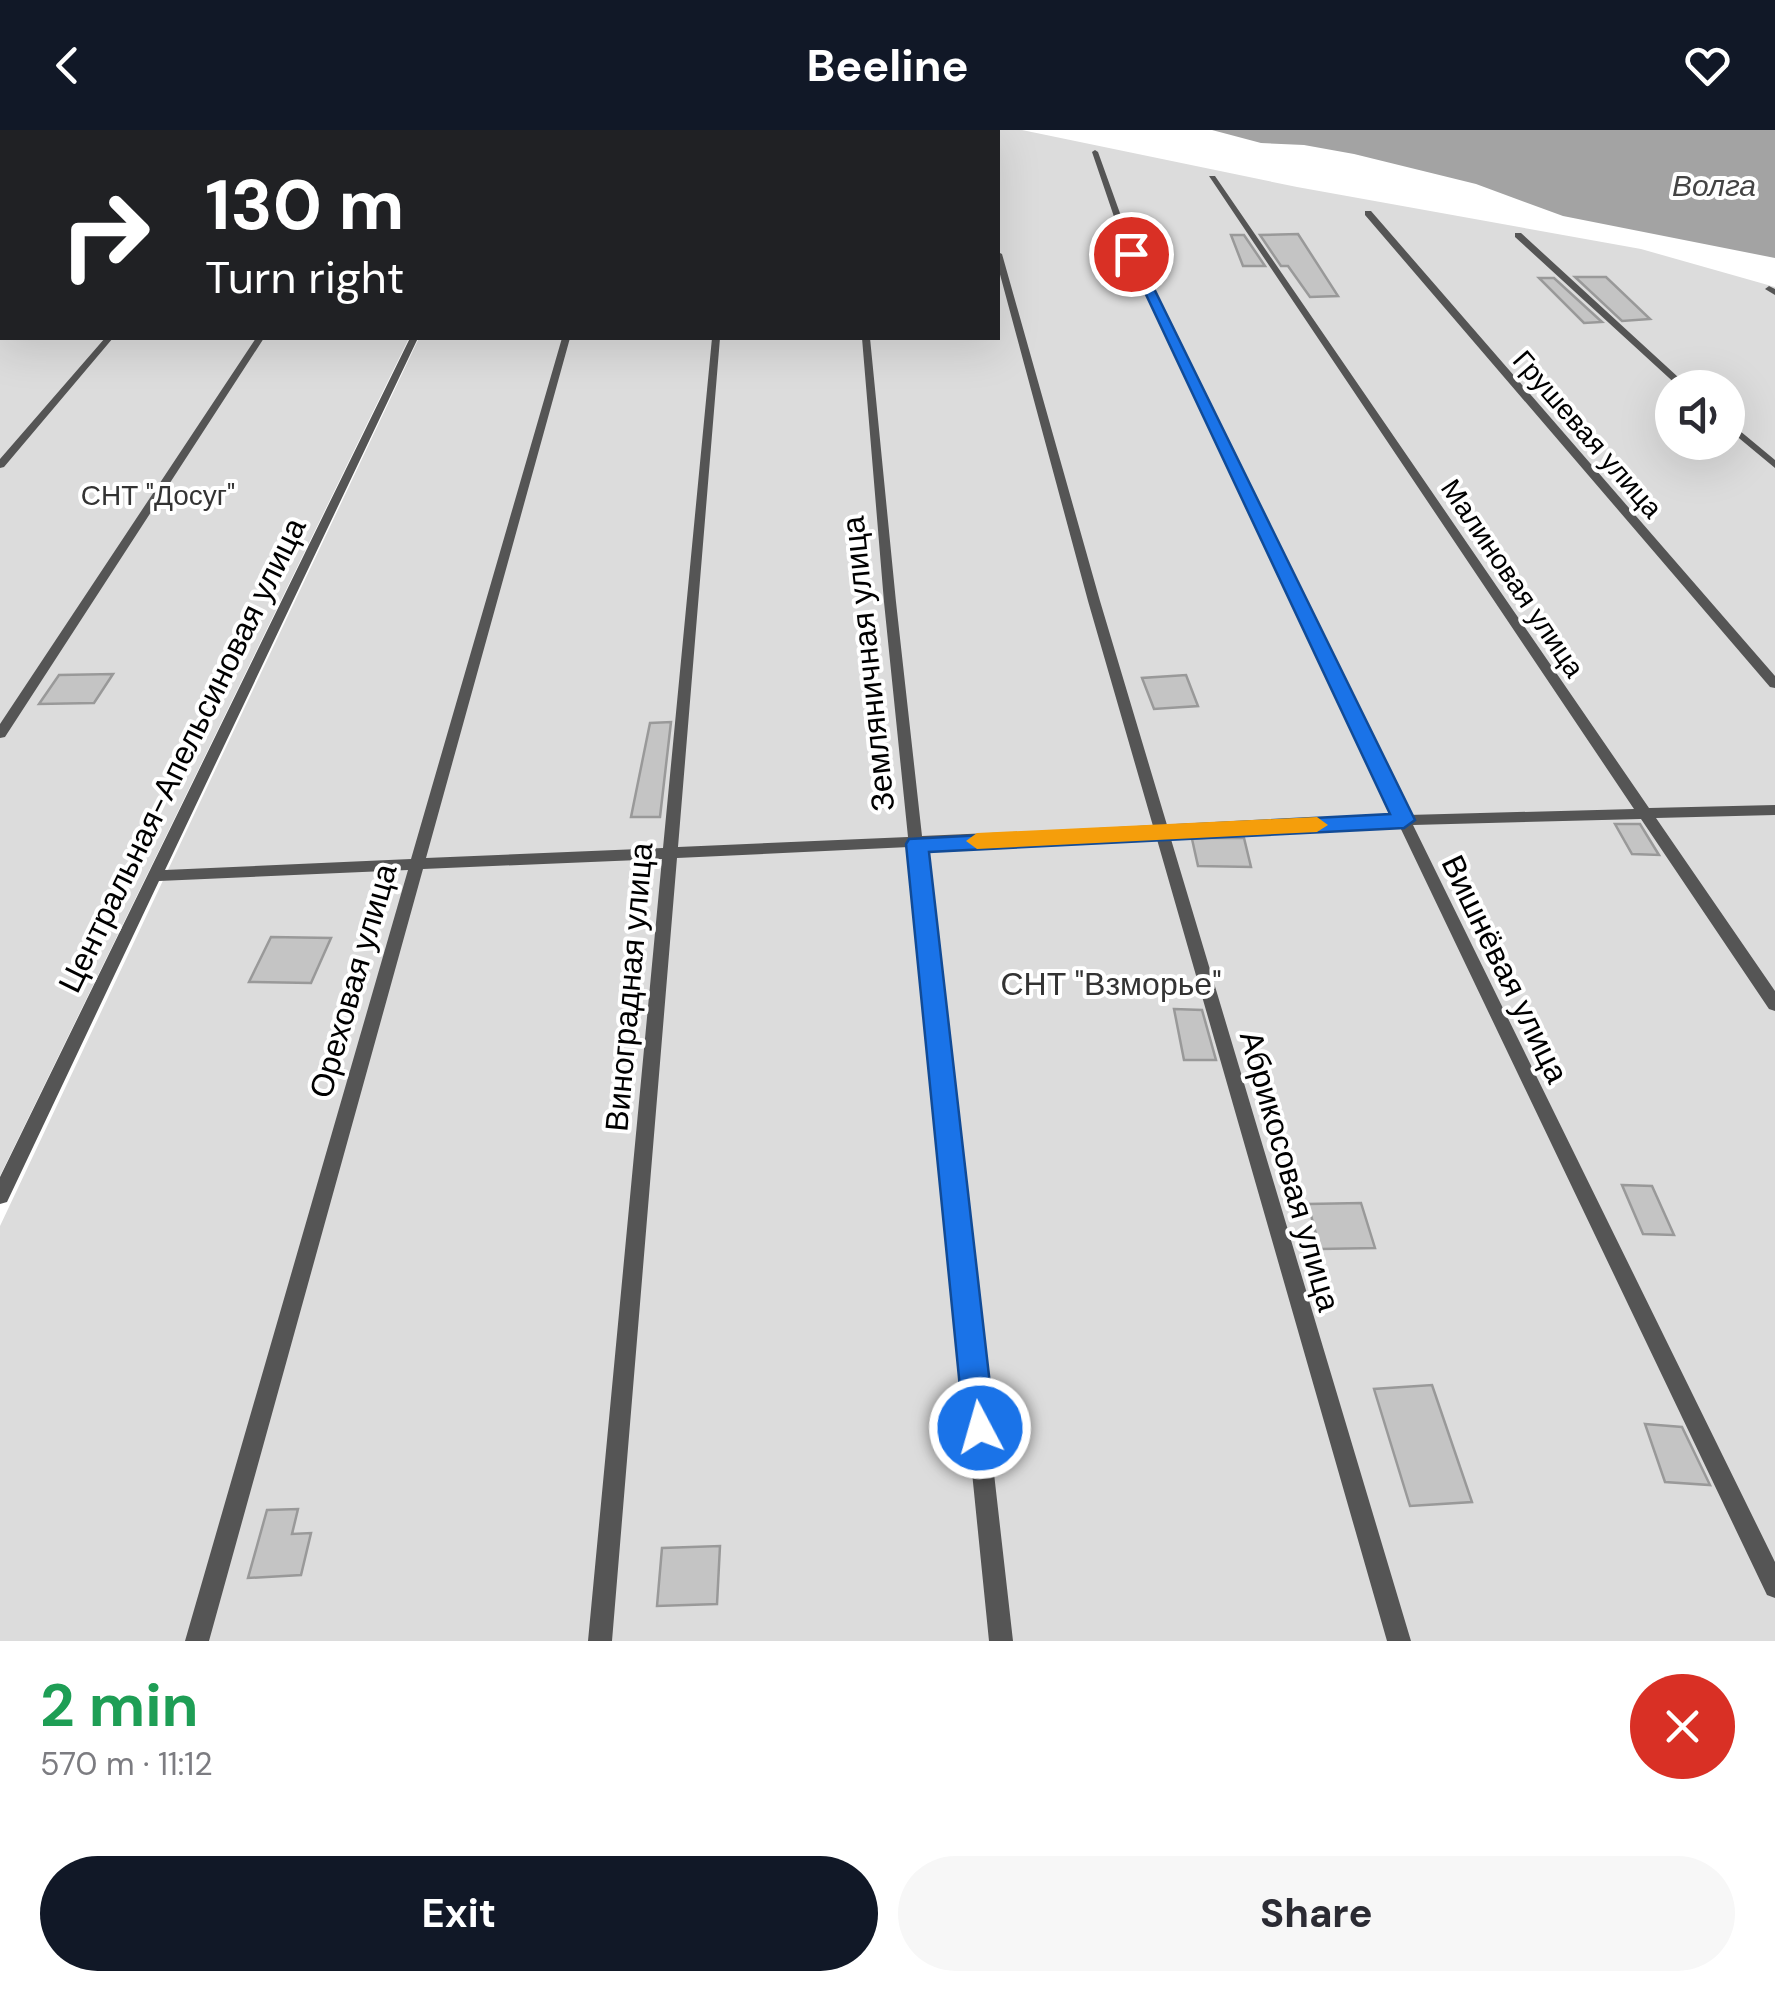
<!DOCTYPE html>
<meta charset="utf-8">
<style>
:root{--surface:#fff;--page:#f7f7f7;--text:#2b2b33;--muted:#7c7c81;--accent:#111827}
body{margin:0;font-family:"DM Sans",sans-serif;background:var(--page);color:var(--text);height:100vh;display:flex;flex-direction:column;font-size:38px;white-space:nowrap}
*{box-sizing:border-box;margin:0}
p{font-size:32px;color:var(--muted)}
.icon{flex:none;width:55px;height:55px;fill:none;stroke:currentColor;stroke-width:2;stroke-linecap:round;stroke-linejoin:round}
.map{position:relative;height:1511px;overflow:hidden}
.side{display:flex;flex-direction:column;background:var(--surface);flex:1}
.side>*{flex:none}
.banner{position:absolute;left:0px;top:0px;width:1000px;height:210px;box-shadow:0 10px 40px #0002;background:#202124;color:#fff;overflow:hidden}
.controls{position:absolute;left:1655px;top:240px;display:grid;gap:20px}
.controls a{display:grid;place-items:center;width:90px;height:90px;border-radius:50%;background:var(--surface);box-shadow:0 10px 40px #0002;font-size:50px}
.pin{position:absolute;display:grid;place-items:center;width:85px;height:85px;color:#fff;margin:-42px;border:5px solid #fff;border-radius:50%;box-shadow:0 2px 10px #0007}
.me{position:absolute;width:110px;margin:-55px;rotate:354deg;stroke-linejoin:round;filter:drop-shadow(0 0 8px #0008)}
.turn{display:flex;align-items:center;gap:35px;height:210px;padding:0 40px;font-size:45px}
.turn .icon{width:130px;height:130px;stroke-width:2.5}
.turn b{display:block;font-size:70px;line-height:85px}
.round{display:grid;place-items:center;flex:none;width:105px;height:105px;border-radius:52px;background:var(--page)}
.headline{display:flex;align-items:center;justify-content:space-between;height:170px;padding:0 40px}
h1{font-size:60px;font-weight:700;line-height:75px;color:#1e9e55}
.cta{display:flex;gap:20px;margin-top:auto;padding:20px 40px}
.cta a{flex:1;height:115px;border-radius:60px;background:var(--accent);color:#fff;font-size:40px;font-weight:700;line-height:115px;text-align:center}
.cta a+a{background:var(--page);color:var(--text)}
header{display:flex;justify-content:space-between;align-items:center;height:130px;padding:0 40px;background:var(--accent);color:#fff;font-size:45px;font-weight:700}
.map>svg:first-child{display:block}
</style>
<header><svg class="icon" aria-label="back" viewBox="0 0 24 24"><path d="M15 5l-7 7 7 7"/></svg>Beeline<svg class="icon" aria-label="heart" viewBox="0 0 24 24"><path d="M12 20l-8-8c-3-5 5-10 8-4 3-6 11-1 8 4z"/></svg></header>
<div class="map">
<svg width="1775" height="1511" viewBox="0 0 1775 1511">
<rect width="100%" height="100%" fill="#fff"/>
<path fill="#dcdcdc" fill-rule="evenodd" d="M0,0H510L2,2V208H409L0,1046Z
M516,0H1022L1297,57L1641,119L1775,157V1511H0V1096L419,208H998V2ZM1672,258H1728V312H1672Z"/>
<path fill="#a3a3a3" d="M1212,0H1775V128L1563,86L1476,54L1354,24L1304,15L1261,13Z"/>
<path fill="#c4c4c4" stroke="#999" stroke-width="2.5" d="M1298,104L1338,166L1310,167L1288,136H1281L1260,105Z
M1231,105H1244L1265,136H1243Z
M1575,147H1606L1650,189L1622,191Z
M1539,148H1554L1602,192L1584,193Z
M113,544L94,573L39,574L59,545Z
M1186,545L1198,576L1154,579L1142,548Z
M671,592L660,687H631L650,593Z
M1615,694H1640L1659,725L1632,724Z
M1207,708H1244L1251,737L1198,736L1192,709Z
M271,807L331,808L311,853L249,852Z
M1174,879L1202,880L1216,930H1184Z
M1622,1055L1652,1056L1674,1105L1643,1104Z
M1361,1073L1375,1118L1320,1119L1308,1074Z
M1432,1255L1472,1372L1410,1376L1374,1259Z
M1645,1294L1682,1297L1710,1355L1665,1352Z
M298,1379L292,1404L311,1403L301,1445L248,1448L267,1380Z
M720,1416L717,1474L657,1476L662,1418Z"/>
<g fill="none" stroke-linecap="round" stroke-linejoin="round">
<path fill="#555" fill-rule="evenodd" d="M509,0H515L514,2H508Z
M620,0H626V2H620Z
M733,0H739V2H733Z
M844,0H850V2H844Z
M964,0H970V2H964Z
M1095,20L1098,22L1135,125L1408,685L1634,679L1209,46H1215L1649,678L1775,675V685L1656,688L1775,861V881L1769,879L1641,689L1413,695L1775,1432V1468L1767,1465L1399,695L1170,706L1411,1511H1387L1156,706L923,717L1013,1511H989L909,717L677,728L612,1511H588L662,729L423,739L209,1511H185L408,740L159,751L7,1072L0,1074V1047L410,208H418L165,740L411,729L562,208H570L426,728L663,718L712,208H720L678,717L908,707L884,472L862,208H870L896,472L922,706L1153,696L1088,471L998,137V122L1002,124L1100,471L1167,695L1394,685L1127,125L1092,22Z
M0,46H2V52H0Z
M1365,81H1371L1775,546V558L1770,557L1365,85Z
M1515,103H1521L1690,258H1680L1515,107Z
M1769,156L1775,159V165L1765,159Z
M2,161V168L0,169V162Z
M105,208H113L4,337L0,338V329Z
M256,208H264L5,607L0,608V594Z
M1728,291L1775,330V338L1728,299Z"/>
</g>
<path fill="#1a73e8" stroke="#114b97" stroke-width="2.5" d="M1126,122L1137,124L1415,690L1404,698L929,722L995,1298L991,1309L980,1314L968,1309L964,1298L906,714L909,709L1390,684Z"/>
<path fill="#f59e0b" d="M1317,687L1328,695L1317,702L977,719L966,711L977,703Z"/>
<g text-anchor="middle" stroke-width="8" stroke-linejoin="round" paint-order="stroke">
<g font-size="28" fill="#000" stroke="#fff">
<text transform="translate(1588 304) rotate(49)" y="10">Грушевая улица</text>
<text transform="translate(1513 448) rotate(56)" y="10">Малиновая улица</text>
</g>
<g font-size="28" fill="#333" stroke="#fff">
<text x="158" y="375">СНТ "Досуг"</text>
</g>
<g font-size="30" font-style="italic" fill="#444" stroke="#fff">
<text x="1714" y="66">Волга</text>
</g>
<g font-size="32" fill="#000" stroke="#fff">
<text transform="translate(868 534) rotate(-96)" y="11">Земляничная улица</text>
<text transform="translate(182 625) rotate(-64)" y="11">Центральная-Апельсиновая улица</text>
<text transform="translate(1505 839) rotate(64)" y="11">Вишнёвая улица</text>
<text transform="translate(353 851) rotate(-74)" y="11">Ореховая улица</text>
<text transform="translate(629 857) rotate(-85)" y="11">Виноградная улица</text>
<text transform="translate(1290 1041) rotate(74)" y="11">Абрикосовая улица</text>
</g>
<g font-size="32" fill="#333" stroke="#fff">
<text x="1111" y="865">СНТ "Взморье"</text>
</g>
</g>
</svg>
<div class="controls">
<a><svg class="icon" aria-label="sound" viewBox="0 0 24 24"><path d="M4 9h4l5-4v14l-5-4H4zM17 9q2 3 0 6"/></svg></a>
</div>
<div class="pin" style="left:1131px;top:124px;background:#d93025"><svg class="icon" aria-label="arrive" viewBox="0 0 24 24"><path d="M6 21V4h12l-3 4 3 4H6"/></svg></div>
<svg class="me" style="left:980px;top:1298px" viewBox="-20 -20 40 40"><circle r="17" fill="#1a73e8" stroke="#fff" stroke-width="3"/><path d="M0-11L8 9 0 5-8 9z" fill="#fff"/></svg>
<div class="banner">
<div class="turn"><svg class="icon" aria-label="right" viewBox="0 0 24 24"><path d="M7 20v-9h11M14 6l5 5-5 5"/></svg><div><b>130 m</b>Turn right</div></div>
</div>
</div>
<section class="side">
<div class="headline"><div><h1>2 min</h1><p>570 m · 11:12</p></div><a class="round" style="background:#d93025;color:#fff"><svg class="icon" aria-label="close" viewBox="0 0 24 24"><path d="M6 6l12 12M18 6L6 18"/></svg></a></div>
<div class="cta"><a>Exit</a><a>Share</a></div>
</section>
